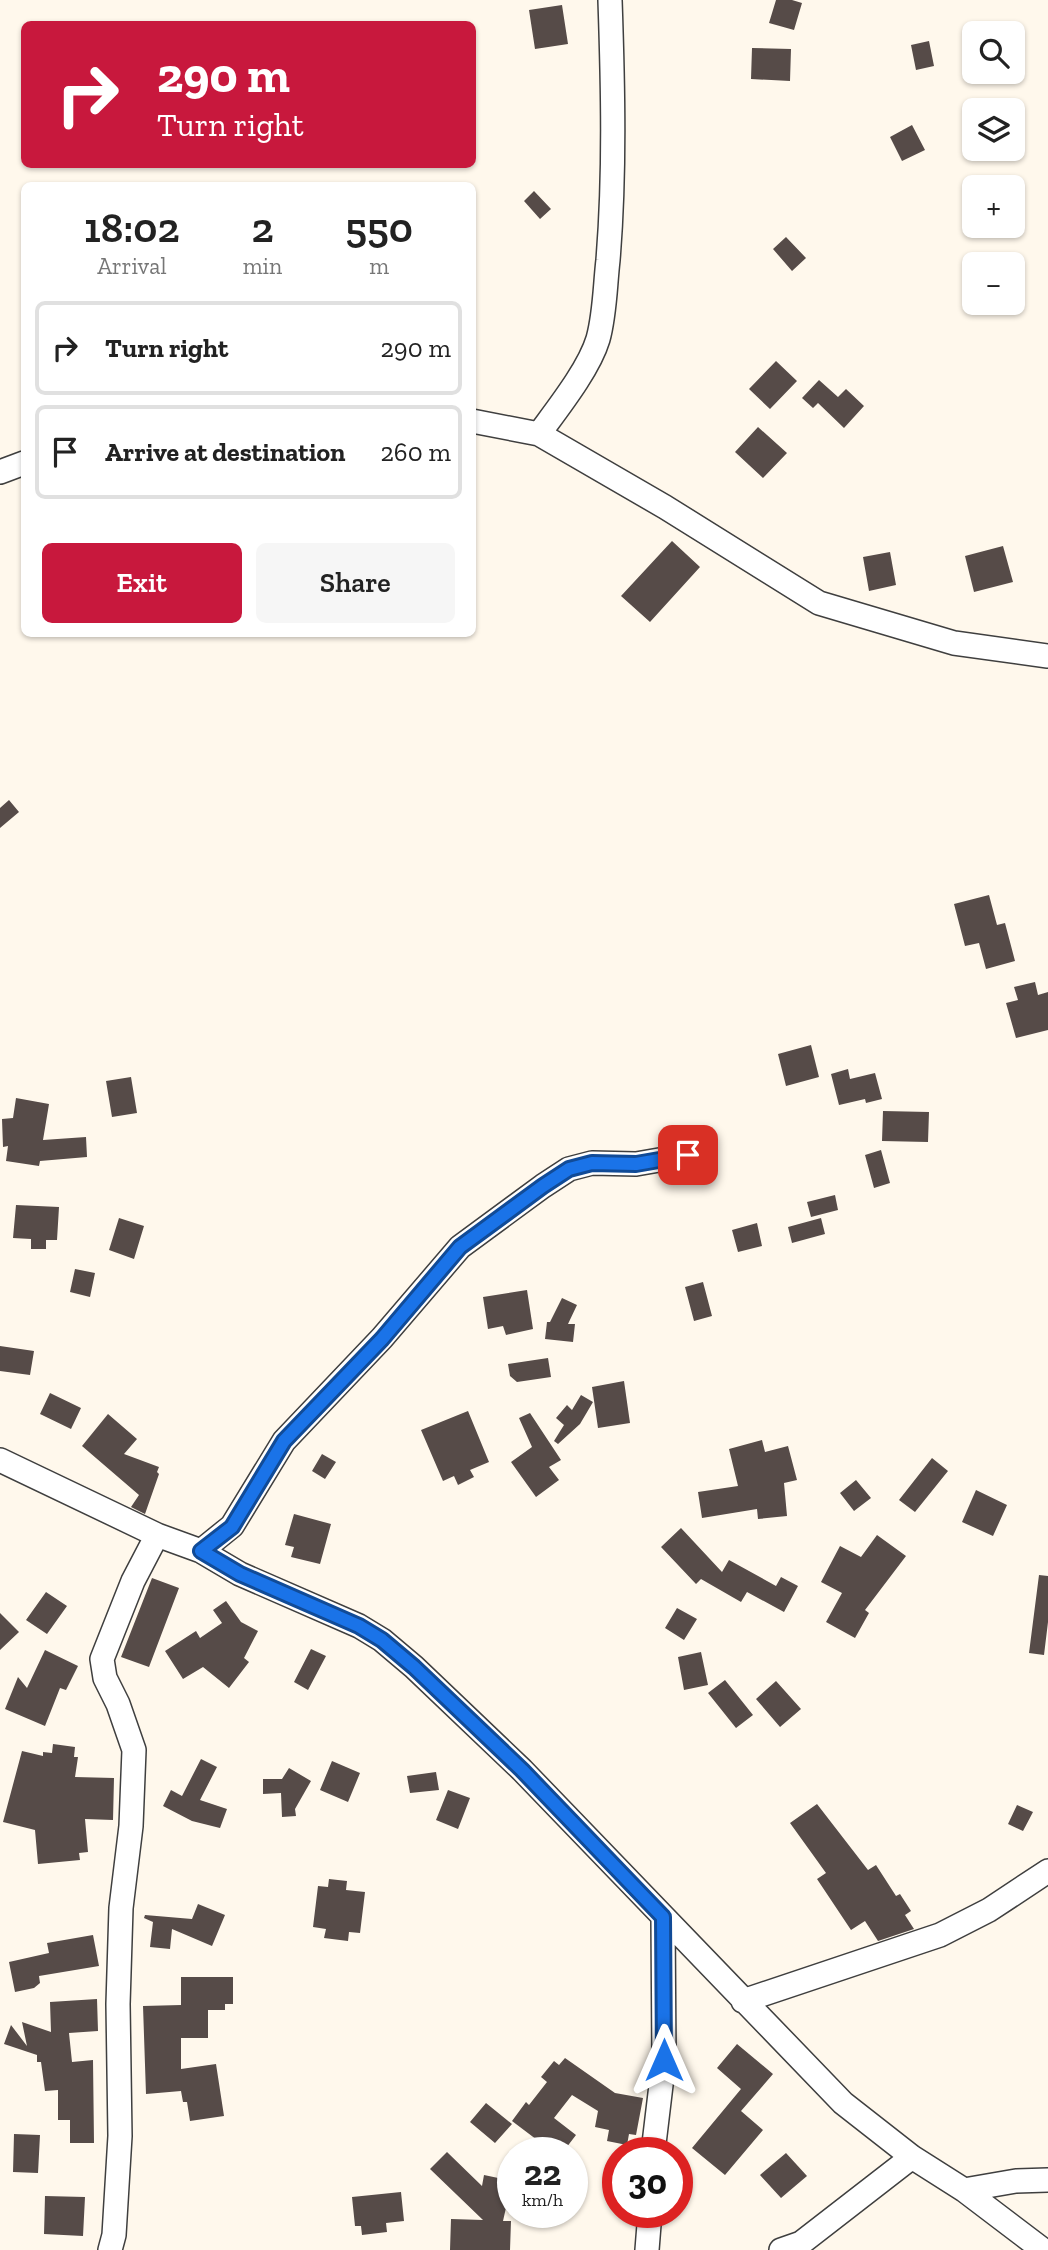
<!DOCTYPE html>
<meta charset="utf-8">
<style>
:root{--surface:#fff;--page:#f6f6f6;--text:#222;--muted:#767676;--line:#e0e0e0;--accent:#c8183d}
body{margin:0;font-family:"Zilla Slab",serif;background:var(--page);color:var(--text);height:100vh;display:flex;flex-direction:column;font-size:26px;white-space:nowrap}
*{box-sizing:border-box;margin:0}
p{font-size:23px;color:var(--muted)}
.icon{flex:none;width:38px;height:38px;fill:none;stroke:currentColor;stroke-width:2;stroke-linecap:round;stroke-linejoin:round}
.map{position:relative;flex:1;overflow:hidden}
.details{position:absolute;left:21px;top:182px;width:455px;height:455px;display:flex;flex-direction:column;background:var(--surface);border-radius:10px;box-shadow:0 2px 5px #0004}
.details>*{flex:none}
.banner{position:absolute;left:21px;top:21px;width:455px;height:147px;border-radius:10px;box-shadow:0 2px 5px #0004;background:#c8183d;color:#fff;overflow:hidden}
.fabs{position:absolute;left:962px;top:21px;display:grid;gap:14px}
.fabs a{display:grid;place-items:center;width:63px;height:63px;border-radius:10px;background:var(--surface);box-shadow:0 2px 5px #0004;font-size:35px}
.speed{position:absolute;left:497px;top:2137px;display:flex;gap:14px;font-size:35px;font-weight:700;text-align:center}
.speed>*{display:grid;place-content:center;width:91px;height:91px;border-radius:50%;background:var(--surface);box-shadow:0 2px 5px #0004;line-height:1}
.speed small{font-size:18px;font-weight:400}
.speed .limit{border:10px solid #d22;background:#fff;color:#111}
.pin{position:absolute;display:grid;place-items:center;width:60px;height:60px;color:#fff;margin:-30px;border-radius:14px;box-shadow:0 4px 10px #0006}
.me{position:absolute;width:77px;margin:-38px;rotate:0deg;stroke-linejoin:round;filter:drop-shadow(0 0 5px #0008)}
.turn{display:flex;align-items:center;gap:24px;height:147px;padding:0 21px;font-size:32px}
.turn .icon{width:91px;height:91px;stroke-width:2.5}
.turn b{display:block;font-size:49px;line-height:60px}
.eta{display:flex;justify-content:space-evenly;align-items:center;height:119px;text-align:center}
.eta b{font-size:42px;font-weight:600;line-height:49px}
.action{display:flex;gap:14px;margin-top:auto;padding:14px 21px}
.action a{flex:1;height:80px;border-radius:10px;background:var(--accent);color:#fff;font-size:28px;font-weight:600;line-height:80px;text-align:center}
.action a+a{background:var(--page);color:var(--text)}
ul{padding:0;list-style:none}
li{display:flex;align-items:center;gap:21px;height:94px;margin:0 14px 10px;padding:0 7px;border:4px solid var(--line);border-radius:10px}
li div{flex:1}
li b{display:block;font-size:26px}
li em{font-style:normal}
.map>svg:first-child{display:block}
</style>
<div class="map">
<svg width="1048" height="2250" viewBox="0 0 1048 2250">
<rect width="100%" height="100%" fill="#fff8ec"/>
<path fill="#564b48" d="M776,0H792L802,3L794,30L769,23Z
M562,5L568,44L535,49L529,10Z
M929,41L934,66L916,70L911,45Z
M752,48L791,49L790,81L751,79Z
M912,125L925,150L902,161L890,137Z
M534,191L551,209L540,219L524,201Z
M786,237L806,258L792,271L773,249Z
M776,361L797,381L770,409L749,389Z
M819,380L838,397L846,389L864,406L844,428L818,403L813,408L802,398Z
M758,427L787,453L763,478L735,452Z
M672,541L700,567L650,622L621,596Z
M1003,546L1013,582L974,592L965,556Z
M890,552L896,585L869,591L863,557Z
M9,800L19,812L0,828V808Z
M989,895L997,925L1005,923L1015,961L986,969L979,943L965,946L954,904Z
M1035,982L1038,995L1048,992V1030L1016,1038L1006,1003L1018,1000L1014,987Z
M811,1045L819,1077L786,1086L778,1054Z
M848,1069L850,1079L875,1073L882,1099L866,1103L865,1099L839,1105L831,1074Z
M131,1077L137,1113L112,1117L106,1081Z
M16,1098L49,1104L43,1140L86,1137L87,1157L40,1161L39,1166L6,1161L8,1146L3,1147L2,1119L13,1118Z
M883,1111L929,1112L928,1142L882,1141Z
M881,1150L890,1183L874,1188L865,1155Z
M835,1195L838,1210L811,1217L807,1202Z
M16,1205L59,1207L57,1240H46V1249H31V1239L13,1238Z
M119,1218L144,1226L134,1259L109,1250Z
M821,1218L825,1234L792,1243L788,1227Z
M757,1223L762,1246L738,1252L732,1230Z
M75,1269L95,1273L90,1297L70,1292Z
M703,1282L712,1316L694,1321L685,1287Z
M527,1290L533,1329L506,1335L503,1326L488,1329L483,1297Z
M562,1298L577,1305L568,1324H575L573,1342L545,1339L547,1322H550Z
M0,1346L34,1351L30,1375L0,1371Z
M548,1358L551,1377L517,1382L510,1376L508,1364Z
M624,1381L630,1423L598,1428L592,1387Z
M50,1393L81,1408L71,1429L40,1414Z
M581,1395L593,1402L580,1424L558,1444L554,1441L564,1425L556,1418L567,1405L572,1410Z
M468,1411L489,1462L470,1470L474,1477L458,1485L454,1476L443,1481L421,1430Z
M530,1413L561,1460L549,1467L559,1480L536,1497L511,1462L532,1447L519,1418Z
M108,1414L137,1439L124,1454L159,1467L157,1472L159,1474L145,1514L131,1507L139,1495L82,1446Z
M762,1440L765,1452L788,1446L797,1480L784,1483L787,1516L758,1519L757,1509L702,1518L698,1492L738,1486L729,1449Z
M322,1454L336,1462L325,1479L312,1471Z
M932,1458L948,1471L915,1512L899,1500Z
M856,1480L871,1498L854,1511L840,1493Z
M976,1490L1007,1505L993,1536L962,1522Z
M294,1514L331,1524L320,1564L291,1557L294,1547L285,1545Z
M681,1528L722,1572L729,1560L776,1586L781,1577L798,1586L784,1612L747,1592L741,1602L701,1579L696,1584L661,1547Z
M877,1535L906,1556L865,1610L869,1613L855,1638L826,1622L842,1593L821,1582L840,1546L861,1557Z
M1039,1575L1048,1576V1622L1044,1655L1029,1653Z
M152,1578L179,1588L149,1667L121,1657Z
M46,1592L67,1606L47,1634L26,1620Z
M226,1601L241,1622L258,1631L244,1658L249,1662L229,1688L203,1667L183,1679L165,1651L196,1631L200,1638L222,1623L213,1610Z
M677,1608L697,1619L684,1640L665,1628Z
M0,1613L19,1632L0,1650Z
M311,1649L326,1656L308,1690L294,1682Z
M45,1650L78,1666L66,1690L60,1688L45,1726L5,1709L18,1677L27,1688Z
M701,1652L708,1685L684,1690L678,1657Z
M725,1680L753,1715L736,1728L708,1693Z
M776,1681L801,1709L780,1727L756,1699Z
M53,1744L75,1747L74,1757H78L75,1777L114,1778L113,1820L85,1819L88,1852L79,1853L80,1860L38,1864L35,1830L3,1822L22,1751L43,1756V1752L52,1753Z
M201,1759L217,1767L200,1800L227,1809L220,1828L192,1821L163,1806L171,1790L182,1796Z
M332,1761L360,1773L348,1802L320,1790Z
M289,1768L311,1781L295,1809L296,1816L282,1817L281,1793L263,1794V1779H282Z
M436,1772L439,1790L410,1793L407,1776Z
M448,1790L470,1798L458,1829L436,1820Z
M817,1804L868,1870L876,1865L896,1896L900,1894L911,1911L905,1915L914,1929L878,1941L865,1921L851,1930L817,1879L826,1873L790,1823Z
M1017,1805L1033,1812L1023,1831L1008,1824Z
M329,1879L347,1881L346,1890L365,1892L360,1933L349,1932L348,1941L324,1938L326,1929L313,1927L318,1886L328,1887Z
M198,1904L225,1915L212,1946L172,1929L170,1949L150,1947L153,1922L144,1918L145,1915L192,1919Z
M93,1935L99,1966L39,1976L40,1983L34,1988L15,1992L9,1962L49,1953L47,1943Z
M181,1977H233V2004H225V2010H208V2038H181V2069L216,2064L224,2116L190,2121L187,2102H183L181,2091L146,2094L143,2006L181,2005Z
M97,1999L98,2031L69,2033L72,2062L93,2060L94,2143H70V2120H58V2090L45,2091L41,2062H37V2055L4,2044L11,2025L27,2046L22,2022L51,2032L50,2002Z
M737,2044L773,2074L741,2111L763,2130L725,2175L692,2148L741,2089L717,2068Z
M565,2058L615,2093L643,2098L636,2135L629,2134L627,2145L607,2141L609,2130L595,2127L598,2111L572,2095L554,2118L576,2135L563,2152H553L512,2121L526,2102L529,2105L547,2082L541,2077L554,2061L559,2065Z
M486,2103L512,2124L495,2143L470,2122Z
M14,2134L40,2135L38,2173L13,2172Z
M447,2152L482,2186L484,2175L512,2181L503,2221H511L510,2250H450L451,2219L483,2220L430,2169Z
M786,2153L807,2176L781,2198L760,2175Z
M401,2192L404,2221L386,2223L387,2232L362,2235L361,2226H355L352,2197Z
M45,2196L85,2197L83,2236L44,2234Z"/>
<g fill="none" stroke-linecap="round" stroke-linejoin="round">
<g stroke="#3f3f3f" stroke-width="26">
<path id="minor" d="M472,421L539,434L665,507L819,603L954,643L1048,656
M539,434C558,408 589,369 598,339C605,314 605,286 608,260C615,174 613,87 610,0
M0,472L24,463
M0,1460L157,1535L201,1551L240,1574L359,1626L382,1640L414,1667L522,1770L843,2103L912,2157L964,2190L1043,2250
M201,1551L232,1526L284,1441L382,1338L460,1247L543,1186L569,1169L592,1163L636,1164L688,1155
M743,2001L940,1935L989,1910L1048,1871
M653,2152L664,2060L663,1917
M964,2190L1016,2181L1048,2180
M110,2250L114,2235L120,2136L118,2004L121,1908L131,1826L134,1750L118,1704L105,1678L102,1659L133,1581L157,1535
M647,2250L650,2212
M781,2250L801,2243L912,2157"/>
</g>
<use href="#minor" stroke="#fff" stroke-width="23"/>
</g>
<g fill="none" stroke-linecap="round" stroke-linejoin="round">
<g stroke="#114b97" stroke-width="18">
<path id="route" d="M664,2060L663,1917L522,1770L414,1667L382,1640L359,1626L240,1574L201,1551L232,1527L284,1441L382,1339L460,1247L543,1186L569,1169L592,1163L636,1164L688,1155"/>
</g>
<use href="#route" stroke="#1a73e8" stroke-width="12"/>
</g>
</svg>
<div class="fabs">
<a><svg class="icon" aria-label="search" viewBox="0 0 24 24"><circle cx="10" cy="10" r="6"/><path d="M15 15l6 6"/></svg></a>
<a><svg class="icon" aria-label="layers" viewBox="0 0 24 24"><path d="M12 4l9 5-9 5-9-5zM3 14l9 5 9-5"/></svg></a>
<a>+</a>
<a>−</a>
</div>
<div class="speed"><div>22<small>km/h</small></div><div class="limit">30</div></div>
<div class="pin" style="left:688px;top:1155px;background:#d93025"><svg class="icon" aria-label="arrive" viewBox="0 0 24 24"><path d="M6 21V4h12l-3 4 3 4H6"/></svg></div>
<svg class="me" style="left:664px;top:2060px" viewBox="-20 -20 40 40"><path d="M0-17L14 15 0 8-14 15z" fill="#1a73e8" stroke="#fff" stroke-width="4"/></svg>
<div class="banner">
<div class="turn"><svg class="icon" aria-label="right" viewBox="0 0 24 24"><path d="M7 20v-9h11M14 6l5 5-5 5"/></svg><div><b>290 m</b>Turn right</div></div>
</div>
<section class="details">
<div class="eta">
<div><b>18:02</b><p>Arrival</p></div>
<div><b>2</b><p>min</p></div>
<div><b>550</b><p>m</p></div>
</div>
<ul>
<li><svg class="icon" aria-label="right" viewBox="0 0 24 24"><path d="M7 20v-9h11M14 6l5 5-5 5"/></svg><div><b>Turn right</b></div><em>290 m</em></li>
<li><svg class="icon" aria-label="arrive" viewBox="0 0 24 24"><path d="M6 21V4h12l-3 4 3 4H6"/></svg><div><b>Arrive at destination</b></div><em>260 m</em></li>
</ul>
<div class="action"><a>Exit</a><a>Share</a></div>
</section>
</div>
